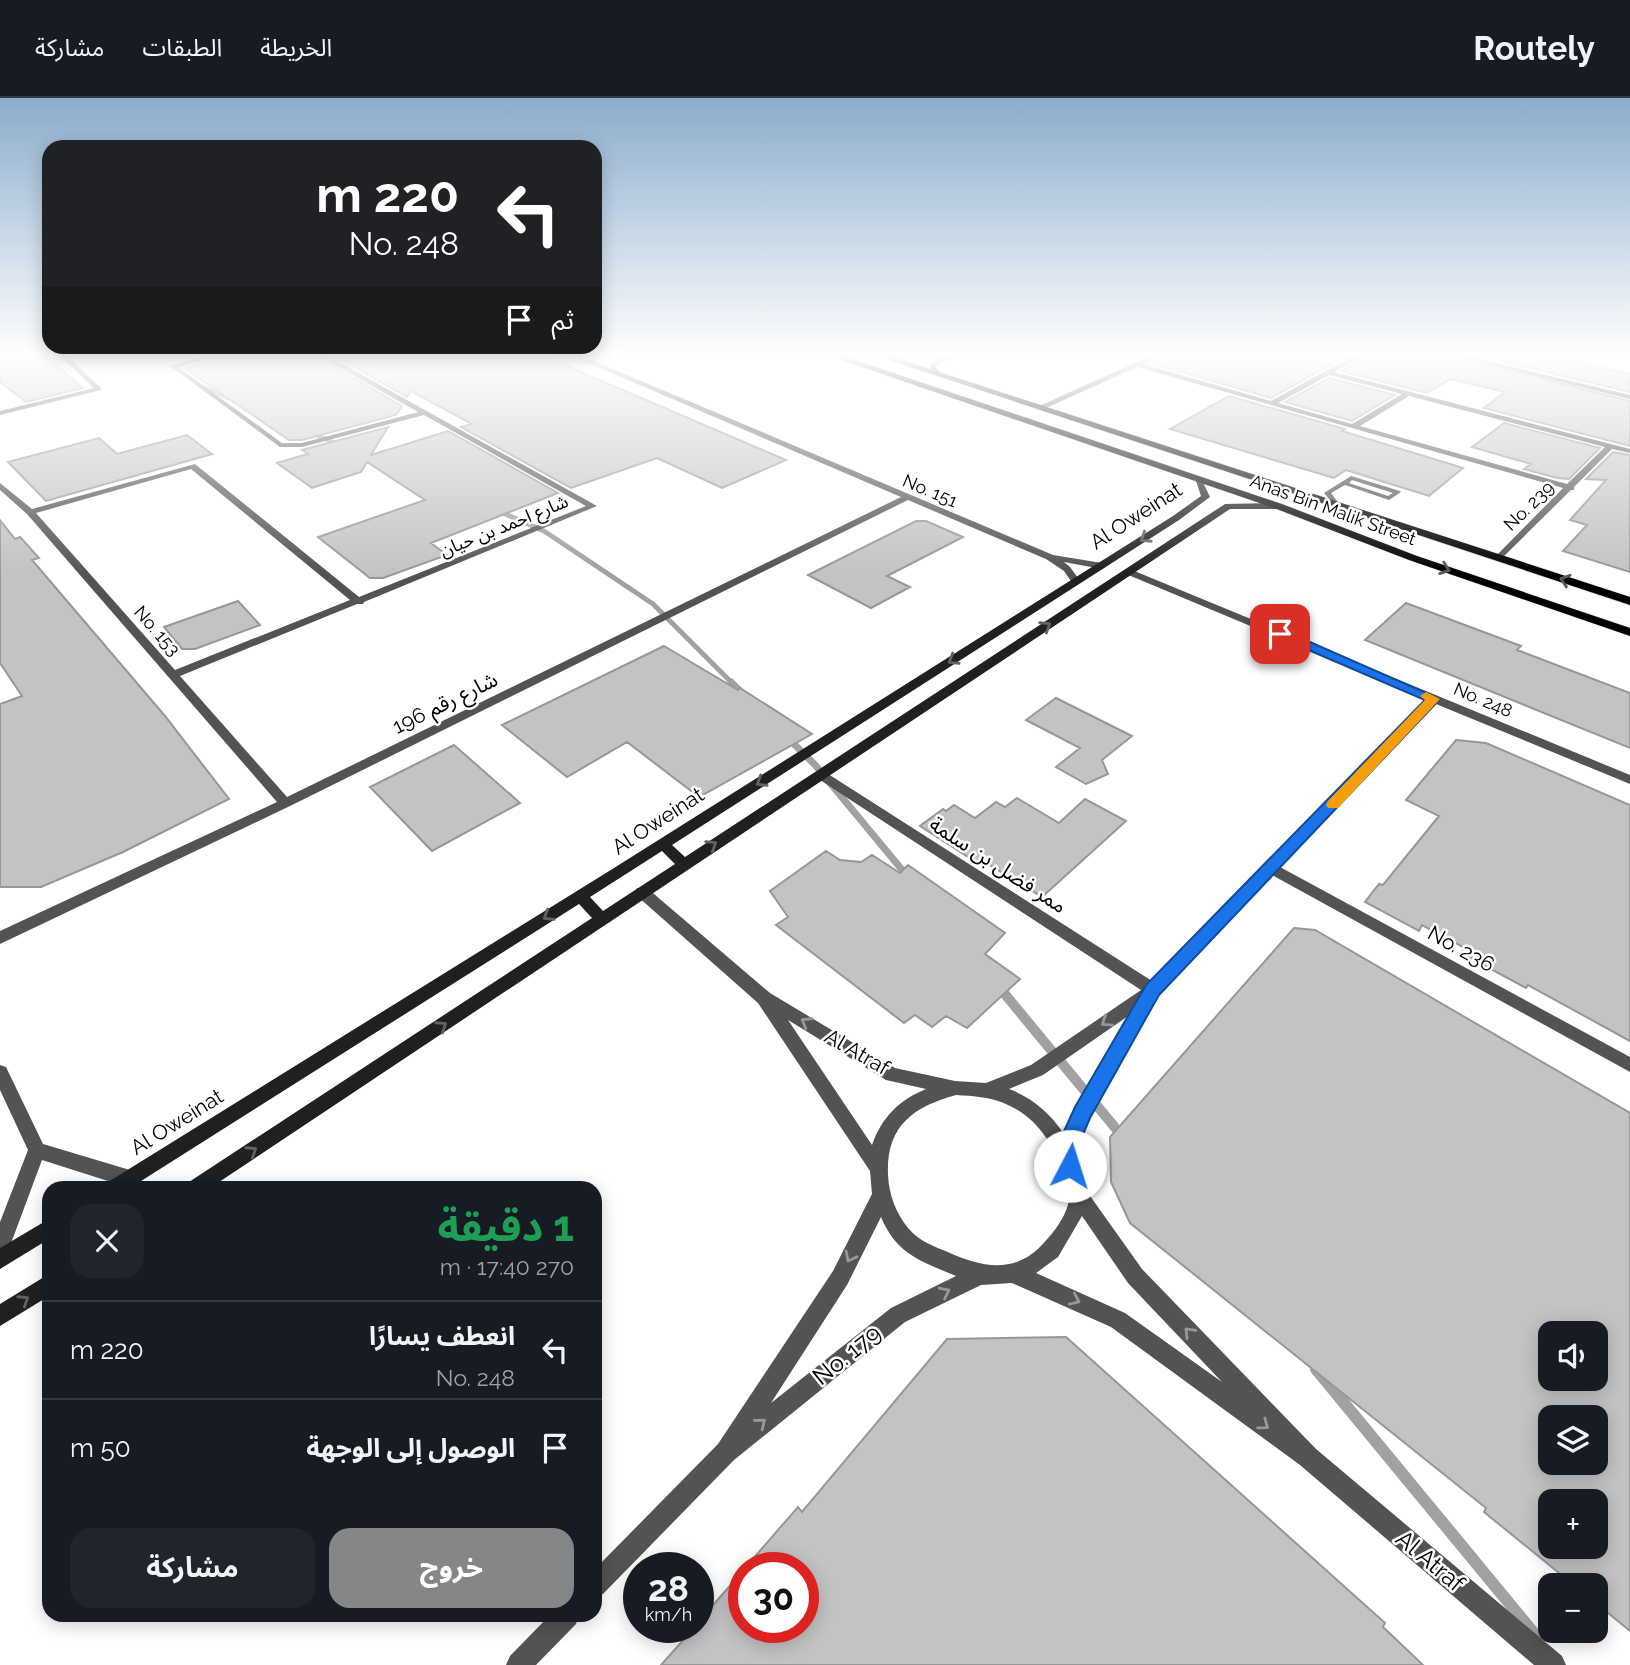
<!DOCTYPE html>
<html lang="ar">
<meta charset="utf-8">
<style>
:root{--surface:#171b24;--page:#20242c;--text:#f1f3f6;--muted:#9ea1a6;--line:#363941;--accent:#858687}
body{margin:0;font-family:Raleway,"Noto Sans Arabic",sans-serif;background:var(--page);color:var(--text);direction:rtl;height:100vh;display:flex;flex-direction:column;font-size:26px;white-space:nowrap}
*{box-sizing:border-box;margin:0}
p{font-size:23px;color:var(--muted)}
.icon{flex:none;width:38px;height:38px;fill:none;stroke:currentColor;stroke-width:2;stroke-linecap:round;stroke-linejoin:round}
.map{position:relative;flex:1;overflow:hidden;direction:ltr}
.sheet{position:absolute;left:42px;top:1083px;width:560px;height:441px;display:flex;flex-direction:column;background:var(--surface);border-radius:21px;box-shadow:0 4px 18px #0003;direction:rtl}
.sheet>*{flex:none}
.guide{position:absolute;left:42px;top:42px;width:560px;height:214px;border-radius:21px;box-shadow:0 4px 18px #0003;direction:rtl;background:#202124;color:#fff;overflow:hidden}
.buttons{position:absolute;left:1538px;top:1223px;display:grid;gap:14px}
.buttons a{display:grid;place-items:center;width:70px;height:70px;border-radius:14px;background:var(--surface);box-shadow:0 4px 18px #0003;font-size:35px}
.speed{position:absolute;left:623px;top:1454px;display:flex;gap:14px;font-size:35px;font-weight:700;text-align:center}
.speed>*{display:grid;place-content:center;width:91px;height:91px;border-radius:50%;background:var(--surface);box-shadow:0 4px 18px #0003;line-height:1}
.speed small{font-size:18px;font-weight:400}
.speed .limit{border:10px solid #d22;background:#fff;color:#111}
.pin{position:absolute;display:grid;place-items:center;width:60px;height:60px;color:#fff;margin:-30px;border-radius:14px;box-shadow:0 4px 10px #0006}
.me{position:absolute;width:77px;margin:-38px;rotate:5deg;stroke-linejoin:round;filter:drop-shadow(0 0 5px #0008)}
.turn{display:flex;align-items:center;gap:24px;height:147px;padding:0 28px;font-size:32px}
.turn .icon{width:91px;height:91px;stroke-width:2.5}
.turn b{display:block;font-size:49px;line-height:60px}
.then{display:flex;align-items:center;height:66px;padding:0 28px;background:#0003;gap:14px;font-size:26px}
.round{display:grid;place-items:center;flex:none;width:74px;height:74px;border-radius:21px;background:var(--page)}
.overview{display:flex;align-items:center;justify-content:space-between;height:119px;padding:0 28px}
h1{font-size:42px;font-weight:700;line-height:52px;color:#1e9e55}
.action{display:flex;gap:14px;margin-top:auto;padding:14px 28px}
.action a{flex:1;height:80px;border-radius:21px;background:var(--accent);color:#fff;font-size:28px;font-weight:700;line-height:80px;text-align:center}
.action a+a{background:var(--page);color:var(--text)}
ul{padding:0;list-style:none}
li{display:flex;align-items:center;gap:21px;height:98px;padding:0 28px;border-top:2px solid var(--line)}
li div{flex:1}
li b{display:block;font-size:26px}
li em{font-style:normal}
header{display:flex;align-items:center;gap:42px;box-sizing:border-box;height:98px;padding:0 35px;background:var(--surface);border-bottom:2px solid var(--line)}
header strong{font-size:33px}
nav{display:flex;gap:38px;margin-inline-start:auto;font-size:24px}
.map>svg:first-child{display:block}
</style>
<header>
<strong>Routely</strong>
<nav><a>الخريطة</a><a>الطبقات</a><a>مشاركة</a></nav>
</header>
<div class="map">
<svg width="1630" height="1567" viewBox="0 0 1630 1567">
<rect width="100%" height="100%" fill="#fff"/>
<g fill="none" stroke-linecap="round" stroke-linejoin="round">
<path stroke="#a1a1a1" stroke-width="4.5" d="M199,287L235,303
M309,334L342,348"/>
<path stroke="#a1a1a1" stroke-width="5" d="M496,412L544,433L653,506L732,585"/>
<path stroke="#a1a1a1" stroke-width="7" d="M731,584L744,597
M788,640L816,668L908,779"/>
<path stroke="#a1a1a1" stroke-width="10" d="M999,889L1122,1038"/>
<path stroke="#a1a1a1" stroke-width="12" d="M1316,1271L1537,1539"/>
</g>
<path fill="#c3c3c3" stroke="#979797" stroke-width="2" fill-rule="evenodd" d="M0,255H41L83,290L26,304L0,284Z
M237,255H311L402,308L396,317L302,342H289L184,270Z
M329,255H546V258L576,272L786,362L722,390L657,360L571,390L461,329L472,326L411,293L407,299Z
M1169,255H1352L1271,300L1150,265Z
M1370,255H1439L1630,303V348L1484,310L1505,294L1451,281L1427,295L1341,273Z
M1467,255H1592L1582,265L1630,276V294Z
M1329,280L1395,297L1352,323L1285,304Z
M1229,298L1345,331L1342,333L1463,370L1429,398L1346,372L1334,380L1170,331Z
M1504,325L1600,350L1569,381L1557,380L1524,371L1531,366L1472,349Z
M388,329L371,357L448,333L558,395L431,445L447,457L383,480H370L318,439L425,402L367,364L361,374L312,390L277,365L308,356L302,352Z
M187,337L212,356L46,403L8,364L99,340L117,356Z
M1613,354L1630,357V474L1563,453L1587,427L1570,422L1606,382L1586,381Z
M0,422L15,441L20,439L39,460L32,462L165,618L229,701L123,754L41,789H0V606L22,598L0,565Z
M916,423H926L963,439L887,478L910,489L871,510L808,477Z
M238,503L260,527L195,551H182L164,529Z
M1406,505L1521,548L1517,552L1630,595V650L1365,542Z
M664,548L738,592L740,590L812,636L699,699L627,644L567,679L502,627Z
M1056,600L1132,638L1102,662L1108,676L1086,686L1056,669L1080,650L1026,622Z
M1456,642L1486,645L1630,707V943L1528,887L1526,890L1461,855L1465,850L1422,827L1419,833L1365,804L1379,786L1383,787L1439,718L1406,702Z
M454,647L520,705L432,753L370,689Z
M1017,700L1059,725L1085,701L1126,723L1042,799L983,763L979,766L920,728L943,711L946,713L954,707L975,720L996,704L1005,709Z
M826,753L840,762L861,764L872,757L900,775L908,767L1005,835L985,856L1020,881L967,930L946,918L932,929L915,917L904,925L776,827L788,819L770,793Z
M1294,830L1315,832L1630,1015V1533L1596,1505V1488H1575L1484,1414L1486,1410L1130,1125L1111,1084L1110,1039ZM1550,1236H1596V1281H1550ZM1550,1320H1596V1365H1550ZM1550,1404H1596V1449H1550Z
M1066,1239L1385,1525L1383,1529L1423,1567H661L694,1530H698V1524L744,1472V1530H803V1470H745L798,1409L802,1414L947,1241Z"/>
<g fill="none" stroke-linecap="round" stroke-linejoin="round">
<g stroke="#dbdbdb" stroke-width="1">
<path id="primary" d="M821,255H834L1282,406L1417,458L1630,530V538L1409,462L1274,410Z
M868,255H881L1630,499V507Z"/>
</g>
<path fill="#535353" fill-rule="evenodd" d="M1351,378L1400,393L1401,394L1389,402L1345,387L1331,395L1340,407L1335,408L1324,395ZM1352,382L1393,395L1388,398L1349,385Z"/>
<path fill="#535353" fill-rule="evenodd" d="M57,255H64L101,290V292L0,317V313L94,290Z
M214,255H226L178,269L282,345H302L418,314L314,255H323L597,408L364,504L363,506H357L180,578L287,699L901,399L565,255H575L1053,457L1102,465L1107,468L1102,471L1064,464L1070,469L1081,484L1073,486L1064,473L1046,461L908,402L290,708L0,846V833L277,704L27,416L0,392V385L32,411L195,366L359,499L586,408L424,317L302,349H280L170,268ZM191,371L350,502L175,572L36,415Z
M1157,255H1166L1143,266L1271,303L1358,255H1367L1334,274L1630,351V355L1612,351L1574,389V392H1571L1499,463L1496,462V458L1563,390L1137,269L1044,311L1037,309ZM1329,277L1402,296L1352,326L1278,305ZM1409,298L1605,349L1567,386L1360,328Z
M1441,255H1454L1630,297V301Z
M1626,255H1630V258Z
M1126,472H1132L1630,677V686L1436,606L1280,769L1630,959V974L1272,777L1158,896L1089,1020L1073,1054L1088,1095L1142,1171L1316,1351L1562,1558L1566,1567H1534L1300,1367L1111,1229L1012,1185L981,1187L905,1224L734,1362L603,1496L595,1500V1471L718,1346L833,1173L872,1096L870,1073L758,905L637,798L635,794L637,790H647L770,895L895,970L955,983L986,985L1031,967L1141,892L817,680L815,677L817,674H825L1152,883L1427,602L1126,476ZM1131,916L1076,1009L1064,1036C1050,1015 1033,1000 1009,991L1043,977ZM788,922L886,982L926,991C899,1002 882,1019 872,1047ZM956,997C973,998 992,999 1008,1007C1037,1020 1054,1047 1063,1075C1066,1084 1071,1092 1069,1101C1067,1119 1051,1138 1039,1150C1012,1176 979,1168 950,1155C934,1148 920,1144 909,1131C896,1116 889,1097 888,1077C886,1029 912,1009 956,997ZM1082,1118L1128,1185L1222,1284L1125,1215L1036,1175L1058,1159ZM881,1119C897,1157 921,1163 956,1178L891,1210L771,1305L847,1187Z
M0,967L6,969L43,1046L130,1072L136,1075L139,1081L136,1087L130,1090L42,1062L7,1156L0,1159V1124L28,1052L0,992Z
M550,1517H579L576,1526L536,1567H506L510,1558Z"/>
<path fill="#202020" fill-rule="evenodd" d="M875,255H930L901,261L877,259L874,257Z
M952,255H962L938,266L936,269L942,277L937,278L930,269L933,264Z
M1195,380H1201L1210,399L1179,422L672,747L685,759L1225,406L1278,405L1282,408L1278,411H1230L210,1090H186L189,1084L592,820L579,806L130,1090H105L108,1084L614,770L1173,418L1201,398ZM662,753L675,766L603,813L590,799Z
M49,1121V1141L0,1171V1150Z
M49,1176V1198L0,1228V1206Z"/>
<use href="#primary" fill="#000" fill-rule="evenodd"/>
</g>
<defs><path id="oneway-chevron" d="M-2-3.5L2.5 0L-2 3.5" fill="none" stroke-width="1.6" stroke-linecap="round" stroke-linejoin="round" transform="scale(1.75)"/></defs>
<g stroke="#636363">
<use href="#oneway-chevron" transform="translate(1145 440) rotate(147)"/>
<use href="#oneway-chevron" transform="translate(1046 528) rotate(-33)"/>
<use href="#oneway-chevron" transform="translate(953 562) rotate(148)"/>
<use href="#oneway-chevron" transform="translate(761 684) rotate(148)"/>
<use href="#oneway-chevron" transform="translate(712 747) rotate(-33)"/>
<use href="#oneway-chevron" transform="translate(548 818) rotate(148)"/>
<use href="#oneway-chevron" transform="translate(442 928) rotate(-33)"/>
<use href="#oneway-chevron" transform="translate(252 1053) rotate(-33)"/>
<use href="#oneway-chevron" transform="translate(24 1202) rotate(-33)"/>
</g>
<g stroke="#595959">
<use href="#oneway-chevron" transform="translate(1445 471) rotate(19)"/>
<use href="#oneway-chevron" transform="translate(1565 482) rotate(-162)"/>
</g>
<g stroke="#989898">
<use href="#oneway-chevron" transform="translate(806 924) rotate(-149)"/>
<use href="#oneway-chevron" transform="translate(1106 924) rotate(146)"/>
<use href="#oneway-chevron" transform="translate(850 1159) rotate(117)"/>
<use href="#oneway-chevron" transform="translate(945 1194) rotate(-26)"/>
<use href="#oneway-chevron" transform="translate(1075 1202) rotate(24)"/>
<use href="#oneway-chevron" transform="translate(1189 1234) rotate(-134)"/>
<use href="#oneway-chevron" transform="translate(761 1325) rotate(-39)"/>
<use href="#oneway-chevron" transform="translate(1264 1327) rotate(36)"/>
</g>
<linearGradient id="sky" x2="0" y2="1"><stop stop-color="#8baccc"/><stop offset="0.54" stop-color="#fff"/><stop offset="1" stop-color="#fff" stop-opacity="0"/></linearGradient>
<rect width="1630" height="475" fill="url(#sky)"/>
<path fill="#1a73e8" stroke="#114b97" stroke-width="2" d="M1276,533H1285L1440,601L1159,897L1090,1020L1076,1053L1081,1068L1078,1075L1070,1078L1063,1075L1055,1053L1075,1009L1146,887L1425,602L1276,538Z"/>
<path fill="#f59e0b" d="M1426,594L1440,601L1338,710H1328L1326,707L1328,703L1425,602L1420,598Z"/>
<g text-anchor="middle" stroke-width="5" stroke-linejoin="round" paint-order="stroke">
<g font-size="18" fill="#000" stroke="#fff">
<text transform="translate(930 393) rotate(23)" y="6">No. 151</text>
<text transform="translate(1529 408) rotate(-44)" y="6">No. 239</text>
<text transform="translate(1333 412) rotate(20)" y="6">Anas Bin Malik Street</text>
<text transform="translate(504 428) rotate(-22)" y="6">شارع احمد بن حيان</text>
<text transform="translate(157 533) rotate(49)" y="6">No. 153</text>
<text transform="translate(1483 602) rotate(23)" y="6">No. 248</text>
</g>
<g font-size="21" fill="#000" stroke="#fff">
<text transform="translate(1136 418) rotate(-33)" y="7">Al Oweinat</text>
<text transform="translate(445 605) rotate(-26)" y="7">شارع رقم 196</text>
<text transform="translate(658 723) rotate(-33)" y="7">Al Oweinat</text>
<text transform="translate(998 767) rotate(33)" y="7">ممر فضل بن سلمة</text>
<text transform="translate(1461 851) rotate(29)" y="7">No. 236</text>
<text transform="translate(857 954) rotate(30)" y="7">Al Atraf</text>
<text transform="translate(177 1024) rotate(-32)" y="7">Al Oweinat</text>
</g>
<g font-size="24" fill="#000" stroke="#fff">
<text transform="translate(847 1257) rotate(-39)" y="8">No. 179</text>
<text transform="translate(1430 1463) rotate(40)" y="8">Al Atraf</text>
</g>
</g>
</svg>
<div class="buttons">
<a><svg class="icon" aria-label="sound" viewBox="0 0 24 24"><path d="M4 9h4l5-4v14l-5-4H4zM17 9q2 3 0 6"/></svg></a>
<a><svg class="icon" aria-label="layers" viewBox="0 0 24 24"><path d="M12 4l9 5-9 5-9-5zM3 14l9 5 9-5"/></svg></a>
<a>+</a>
<a>−</a>
</div>
<div class="speed"><div>28<small>km/h</small></div><div class="limit">30</div></div>
<div class="pin" style="left:1280px;top:536px;background:#d93025"><svg class="icon" aria-label="arrive" viewBox="0 0 24 24"><path d="M6 21V4h12l-3 4 3 4H6"/></svg></div>
<svg class="me" style="left:1070px;top:1068px" viewBox="-20 -20 40 40"><circle r="19" fill="#fff"/><path d="M0-13L10 11 0 6-10 11z" fill="#1a73e8"/></svg>
<div class="guide">
<div class="turn"><svg class="icon" aria-label="left" viewBox="0 0 24 24"><path d="M17 20v-9H6M10 6l-5 5 5 5"/></svg><div><b>220 m</b>No. 248</div></div>
<div class="then">ثم<svg class="icon" aria-label="arrive" viewBox="0 0 24 24"><path d="M6 21V4h12l-3 4 3 4H6"/></svg></div>
</div>
<section class="sheet">
<div class="overview"><div><h1>1 دقيقة</h1><p>270 m · 17:40</p></div><a class="round"><svg class="icon" aria-label="close" viewBox="0 0 24 24"><path d="M6 6l12 12M18 6L6 18"/></svg></a></div>
<ul>
<li><svg class="icon" aria-label="left" viewBox="0 0 24 24"><path d="M17 20v-9H6M10 6l-5 5 5 5"/></svg><div><b>انعطف يسارًا</b><p>No. 248</p></div><em>220 m</em></li>
<li><svg class="icon" aria-label="arrive" viewBox="0 0 24 24"><path d="M6 21V4h12l-3 4 3 4H6"/></svg><div><b>الوصول إلى الوجهة</b></div><em>50 m</em></li>
</ul>
<div class="action"><a>خروج</a><a>مشاركة</a></div>
</section>
</div>
